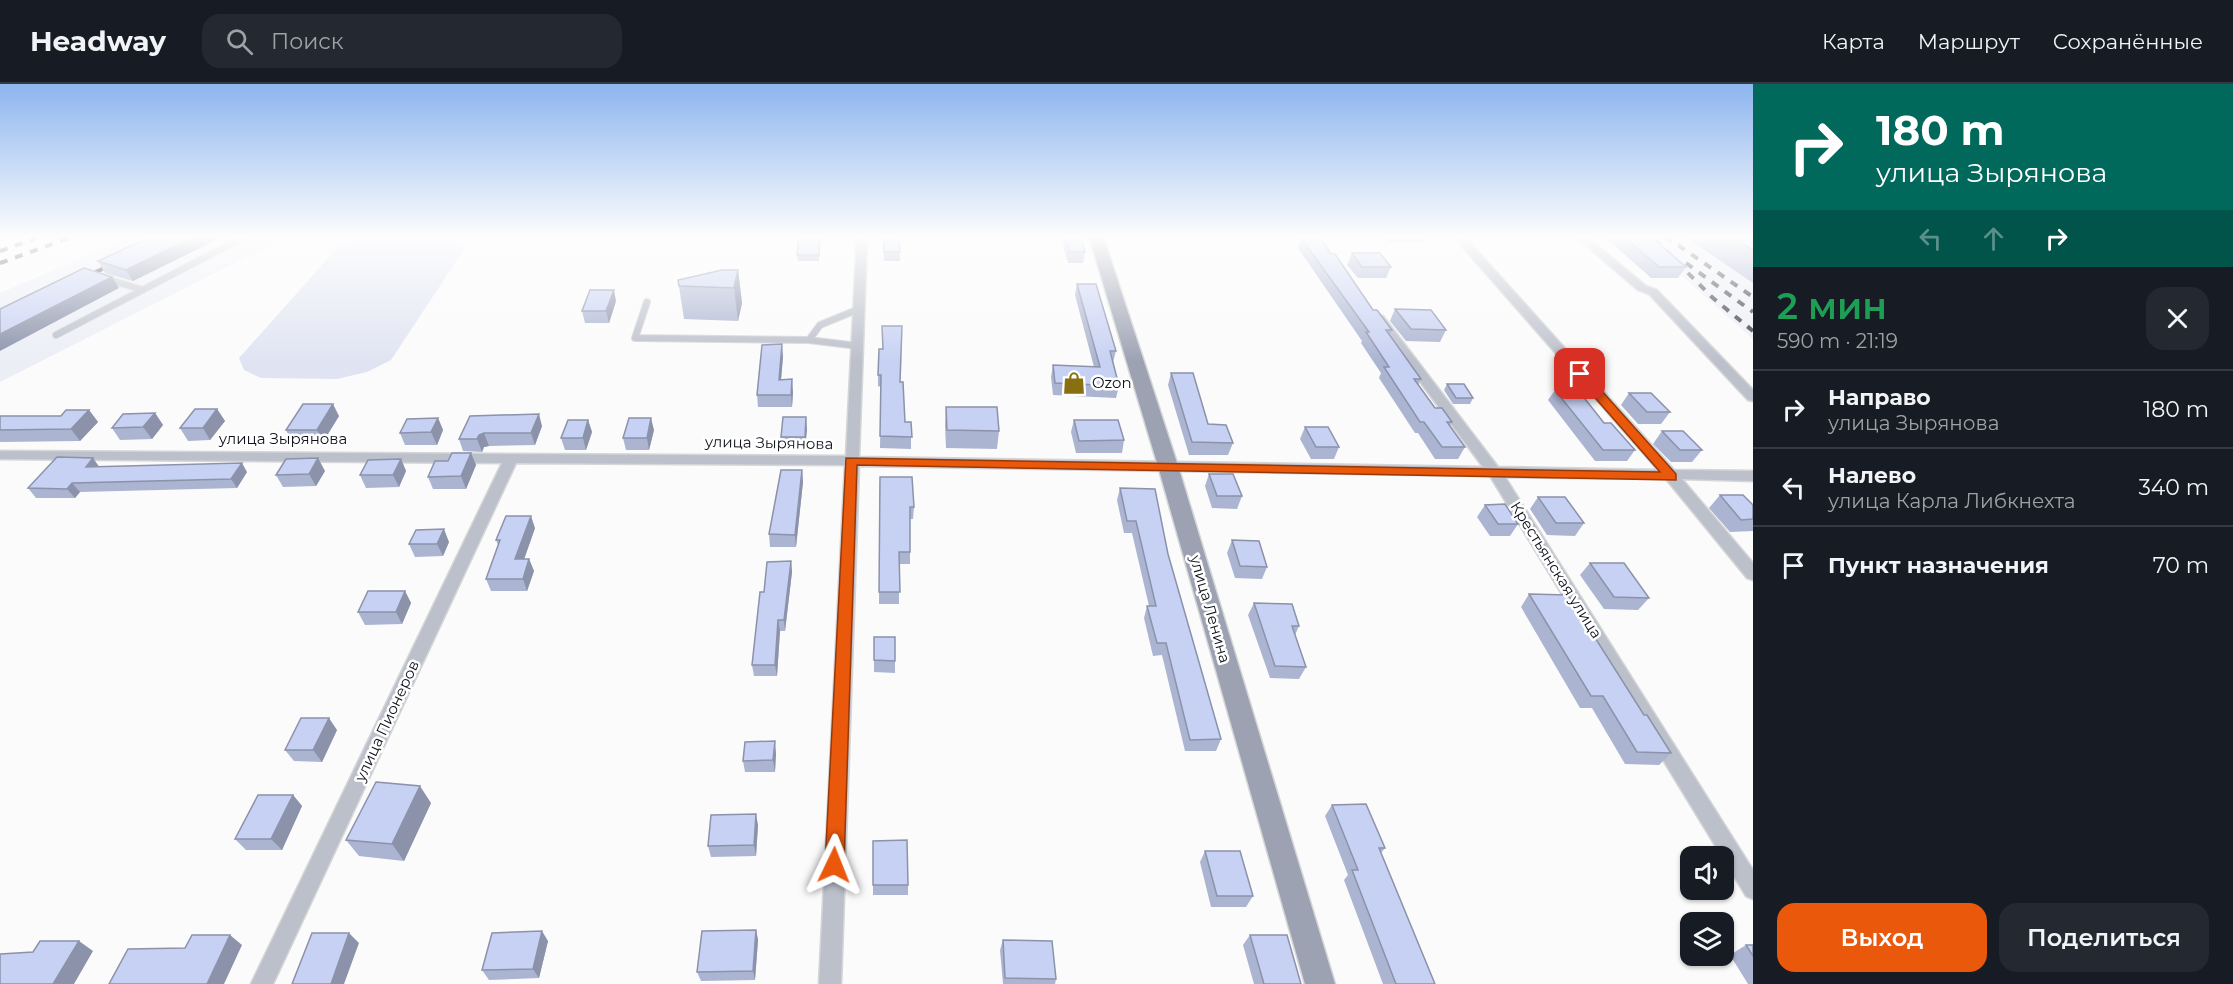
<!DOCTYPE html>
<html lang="ru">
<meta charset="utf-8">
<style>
:root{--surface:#171b24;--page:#242831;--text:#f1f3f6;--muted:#9ea1a6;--line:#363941;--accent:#ea580c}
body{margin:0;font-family:Montserrat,sans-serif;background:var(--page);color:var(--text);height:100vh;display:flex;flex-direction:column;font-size:22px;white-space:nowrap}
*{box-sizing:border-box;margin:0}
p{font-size:20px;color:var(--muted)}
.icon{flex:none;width:33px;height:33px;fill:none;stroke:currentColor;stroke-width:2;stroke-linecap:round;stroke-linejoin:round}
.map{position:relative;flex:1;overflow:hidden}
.sheet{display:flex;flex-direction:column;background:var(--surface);width:480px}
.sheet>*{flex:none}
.top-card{background:#00695c;color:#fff;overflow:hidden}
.fabs{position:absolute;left:1680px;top:762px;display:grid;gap:12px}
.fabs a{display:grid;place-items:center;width:54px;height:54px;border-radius:12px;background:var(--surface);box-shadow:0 2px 4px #0004;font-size:30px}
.pin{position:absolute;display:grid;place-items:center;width:51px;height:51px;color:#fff;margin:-26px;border-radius:12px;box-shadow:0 3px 9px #0006}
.me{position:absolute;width:66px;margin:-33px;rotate:2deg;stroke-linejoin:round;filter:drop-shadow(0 0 4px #0008)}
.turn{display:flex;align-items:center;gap:21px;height:126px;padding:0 24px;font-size:27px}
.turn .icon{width:78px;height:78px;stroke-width:2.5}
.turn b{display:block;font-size:42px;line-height:51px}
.lanes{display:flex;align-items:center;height:57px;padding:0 24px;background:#0003;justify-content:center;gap:30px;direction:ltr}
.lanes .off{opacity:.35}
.round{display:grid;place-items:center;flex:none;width:63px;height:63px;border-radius:18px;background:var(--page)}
.headline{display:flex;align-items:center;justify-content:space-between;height:102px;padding:0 24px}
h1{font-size:36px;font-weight:600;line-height:45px;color:#1e9e55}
.cta{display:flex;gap:12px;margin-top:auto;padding:12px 24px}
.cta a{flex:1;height:69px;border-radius:18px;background:var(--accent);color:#fff;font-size:24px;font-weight:600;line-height:69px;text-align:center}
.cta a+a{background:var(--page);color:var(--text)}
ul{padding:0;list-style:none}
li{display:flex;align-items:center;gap:18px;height:78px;padding:0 24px;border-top:2px solid var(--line)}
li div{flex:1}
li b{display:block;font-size:22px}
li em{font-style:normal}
header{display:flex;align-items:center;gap:36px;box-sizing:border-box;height:84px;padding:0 30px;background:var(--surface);border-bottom:2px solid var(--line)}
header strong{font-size:28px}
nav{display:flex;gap:33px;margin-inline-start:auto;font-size:21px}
.search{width:420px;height:54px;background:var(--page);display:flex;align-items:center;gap:15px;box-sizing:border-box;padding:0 21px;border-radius:18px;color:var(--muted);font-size:22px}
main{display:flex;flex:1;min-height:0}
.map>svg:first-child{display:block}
</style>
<header>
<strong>Headway</strong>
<div class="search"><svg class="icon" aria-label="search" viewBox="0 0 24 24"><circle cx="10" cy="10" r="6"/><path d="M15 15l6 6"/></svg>Поиск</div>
<nav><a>Карта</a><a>Маршрут</a><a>Сохранённые</a></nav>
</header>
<main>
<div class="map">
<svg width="1753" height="900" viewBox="0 0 1753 900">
<rect width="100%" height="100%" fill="#fbfbfb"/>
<path fill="#eceef6" d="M133,152H288L0,298V209Z
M1637,152H1753V255L1656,169Z"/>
<path fill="#e0e4f2" d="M374,152C402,152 444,144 465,164L391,276L367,288L337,295L261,294L244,286L239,274L339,162Z"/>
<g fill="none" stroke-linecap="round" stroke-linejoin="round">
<g stroke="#d5d6d7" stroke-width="8">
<path id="lane" d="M107,195L143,206
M647,218L635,254L809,256L858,262
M56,251L246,152
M809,256L820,241L859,225"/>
</g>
<g stroke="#d5d6d7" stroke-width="3">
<path id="street" d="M857,152H867L859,373L1483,383L1373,234L1379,231L1383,232L1498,383L1658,386L1453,152H1464L1674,386L1753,387V397L1682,395L1753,479V496L1747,494L1666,395L1505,393L1753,786V815L1746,812L1490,392L859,382L841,900H819L845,381L516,379L273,900H251L502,379L0,375V367L846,372Z
M1575,152H1586L1646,202L1657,206L1753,306V317L1748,316L1649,210L1638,206Z"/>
</g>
<g stroke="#d5d6d7" stroke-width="3">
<path id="secondary" d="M1089,152H1103L1178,382L1335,900H1305L1158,382Z"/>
</g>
<use href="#lane" stroke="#bcc0cb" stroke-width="6"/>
<use href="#street" fill="#bcc0cb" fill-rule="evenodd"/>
<use href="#secondary" fill="#9da2b3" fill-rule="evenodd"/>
<path stroke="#32333b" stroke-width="4" stroke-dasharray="8 8" stroke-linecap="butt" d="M1665,152L1753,213
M1654,155L1713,214L1753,247
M0,167L42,152
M0,179L74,152
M1686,179L1753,228
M81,195L119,177"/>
</g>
<path fill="#abb4d1" d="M152,152H224L133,197L105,189L98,177Z
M821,152L819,177H798L797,171Z
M883,152H899L900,177H884Z
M1060,152H1080L1085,168L1083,179H1068Z
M1384,152H1425L1422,158H1389Z
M1604,152H1650L1686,183L1678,194H1651Z
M1684,152H1753V199Z
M1301,154L1392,246L1390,251L1421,295L1418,301L1435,324L1452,338L1450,342L1465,363L1458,375H1435L1418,349H1415L1379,294L1381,289L1361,259L1362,257L1298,164Z
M1352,169L1391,183L1386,194H1358L1347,181Z
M738,186L742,219L738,237L684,235L678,196Z
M1077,200L1116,267L1113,278L1119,302L1116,314L1053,311L1051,293L1053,281L1094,283L1075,211Z
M616,217L609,239H585L582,227Z
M1395,225L1446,246L1440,258L1406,257L1390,237Z
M882,265L900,298L905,338H911V365L880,364L881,303L878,302V291Z
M783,272L781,296L793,308L792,323H758L757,311Z
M1171,289L1208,340L1233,359L1228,371H1189L1168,301Z
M1447,300L1473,314L1470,320H1453L1444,306Z
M1555,306L1604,339L1635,366L1627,377H1595L1548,316Z
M1629,309L1670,328L1661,340H1638L1621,321Z
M946,323L999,347L997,365L946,364L945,341Z
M217,325L225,337L210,356L188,357L180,344Z
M89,326L98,338L80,357L0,358V332H61Z
M155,329L163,341L152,355L120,356L112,344Z
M339,332L323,358H292L286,346Z
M470,332L542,342L535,361L489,362L484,363L482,368L463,367L459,355Z
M438,334L443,346L437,361H405L400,349Z
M588,336L592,348L586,366H565L561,354Z
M1074,336L1124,356L1122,369H1076L1071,348Z
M1305,343L1339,363L1334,375H1311L1300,355Z
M807,345L805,365H782L781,353Z
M654,346L649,366H626L623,354Z
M1662,347L1702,366L1692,378H1671L1653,360Z
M471,369L476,381L466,405H433L428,393L448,377Z
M401,375L406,387L399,403L366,404L360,391Z
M99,382L247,388L237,404L80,408L75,414H36L28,404Z
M802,386L803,398L796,463H770L769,450Z
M325,387L316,402L283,403L276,391Z
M1209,390L1242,412L1237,425L1212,424L1205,402Z
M880,393L914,423L913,435H910V480H899V520H879Z
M1120,404L1168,470L1221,655L1216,667H1185L1162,571L1153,572L1144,534L1147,522H1149L1132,449H1124L1117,416Z
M1720,411L1753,421V447L1730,448L1709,424Z
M1538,413L1584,439L1575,452L1547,451L1530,425Z
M1485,421L1518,440L1510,452H1490L1477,433Z
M535,444L524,475H529L534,487L527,507H491L486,495L498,461L496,456Z
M1232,456L1267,483L1262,495L1235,494L1227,469Z
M449,458L443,472L415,473L409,460Z
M791,477L792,488L785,547H780L777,592H754L752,581L764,508Z
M1590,479L1649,514L1638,526L1604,525L1580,491Z
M405,507L411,519L402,540L365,541L358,528Z
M1529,510L1644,631L1671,669L1659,681L1625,680L1592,624H1580L1521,523Z
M1254,519L1299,542L1295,551L1306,583L1299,595L1270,594L1248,531Z
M874,553H895V589L874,588Z
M337,646L322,678L294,677L285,666Z
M776,669L775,688H745L743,677Z
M293,711L302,722L282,766H246L235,755Z
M431,719L404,777L359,772L346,756Z
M1332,721L1385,764L1381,769L1435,900H1383L1344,796L1348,791L1325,732Z
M758,741L756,772L711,773L708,762Z
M873,757L908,801V811H873Z
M1205,767L1253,812L1246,823H1211L1200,778Z
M756,846L758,856L755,896L701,897L697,888Z
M1250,851L1301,900H1254L1243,861Z
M1003,856L1056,895L1055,900H1003L1000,866Z
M548,857L539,894L489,896L482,886Z
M1746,861H1753V900H1748L1730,871Z"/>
<path fill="#8b92aa" d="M195,152H224L133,197L126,186Z
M738,186L742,219L738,237L734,204Z
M112,193L119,204L0,267V250Z
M614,206L616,217L609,239L606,227Z
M782,260L783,272L780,308L779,296Z
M792,295L793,308L792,323L791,311Z
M333,320L339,332L323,358L317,346Z
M217,325L225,337L210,356L203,344Z
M89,326L98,338L80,357L71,345Z
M155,329L163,341L152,355L143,343Z
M539,330L542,342L535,361L531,349Z
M806,333L807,345L805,365V353Z
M438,334L443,346L437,361L431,348Z
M651,334L654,346L649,366L647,354Z
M588,336L592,348L586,366L583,354Z
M484,349L489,362L484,363L482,368L477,355L479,351Z
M471,369L476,381L466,405L461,392Z
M93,374L100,384L86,383Z
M318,374L325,387L316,402L309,390Z
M401,375L406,387L399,403L393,391Z
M242,379L247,388L237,404L231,395Z
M802,386L803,398L796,463L795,451Z
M72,399L80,408L75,414L67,405Z
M531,432L535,444L520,487L515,475Z
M444,445L449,458L443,472L437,460Z
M529,475L534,487L527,507L523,495Z
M791,477L792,488L785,547L784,536Z
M405,507L411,519L402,540L396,528Z
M778,536L780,547L777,592L775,581Z
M329,634L337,646L322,678L313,666Z
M775,657L776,669L775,688L773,676Z
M420,702L431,719L404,777L392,760Z
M293,711L302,722L282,766L271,755Z
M756,730L758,741L756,772L754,761Z
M756,846L758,856L755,896L753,887Z
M542,847L548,857L539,894L533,885Z
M349,849L359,859L344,900H331Z
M230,851L242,861L224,900H207Z
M79,857L93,867L74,900H53Z"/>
<path fill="#c7d1f3" stroke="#8b92aa" stroke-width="1.5" d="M152,152H195L126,186L98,177Z
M799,152H820L819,171H797Z
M884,152H899L900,168H884Z
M1065,152H1080L1085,168H1070Z
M1623,152H1650L1686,183H1659Z
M1731,152H1753V166Z
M1320,153L1331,170H1335L1373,226H1377L1392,246H1386L1421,295H1414L1435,324H1442L1452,338H1447L1465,363H1442L1424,338H1420L1384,283H1389L1366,248H1369L1301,154Z
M1352,169H1380L1391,183H1362Z
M84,184L112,193L0,250V225Z
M722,186H738L734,204L679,202L678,196Z
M1077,200H1096L1116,267H1110L1119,302L1055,299L1053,281L1100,283Z
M590,206H614L606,227H582Z
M1395,225L1431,226L1446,246L1411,245Z
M882,242H902L900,298H903L905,338H911L912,353L880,352L881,291H878L879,265H883Z
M782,260L779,296L792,295L791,311H757L762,261Z
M1171,289H1193L1208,340L1226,341L1233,359L1192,358Z
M1447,300H1464L1473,314H1456Z
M1555,306H1578L1604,339H1611L1635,366H1603Z
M1629,309H1651L1670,328H1647Z
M303,320H333L317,346H286Z
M946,323H997L999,347L947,346Z
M195,325H217L203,344H180Z
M66,326H89L71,345L0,346V332H61Z
M155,329L143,343L112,344L123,330Z
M539,330L531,349H484L479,351L477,355H459L470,332Z
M783,333H806L805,353H781Z
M438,334L431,348L400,349L407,335Z
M629,334H651L647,354H623Z
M568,336H588L583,354H561Z
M1074,336H1118L1124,356L1079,357Z
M1305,343H1328L1339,363H1316Z
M1662,347H1683L1702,366H1680Z
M452,369H471L461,392L428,393L435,377H448Z
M57,373L93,374L86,383L242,379L231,395L72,399L67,405L28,404Z
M318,374L309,390L276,391L286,375Z
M401,375L393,391H360L368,376Z
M781,386H802L795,451L769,450Z
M1209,390H1233L1242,412H1217Z
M880,393H912L914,423H910V468H899L900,508H879Z
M1120,404L1155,405L1168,470L1221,655L1190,656L1166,559H1157L1147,522H1156L1136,437H1127Z
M1720,411H1743L1753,421V435L1741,436Z
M1538,413H1565L1584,439H1556Z
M1505,420L1518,440H1498L1485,421Z
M506,432H531L515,475H529L523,495H486L500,456H496Z
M444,445L437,460H409L416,446Z
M1232,456L1259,457L1267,483L1240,482Z
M791,477L784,536H778L775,581H752L760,508H764L767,478Z
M1590,479H1624L1649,514L1614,513Z
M368,507H405L396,528H358Z
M1529,510L1568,511L1644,631H1647L1671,669L1637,668L1603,612H1591Z
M1254,519L1292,520L1299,542H1292L1306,583L1275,582Z
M874,553H895V577L874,576Z
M301,634H329L313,666H285Z
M775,657L773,676L743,677L745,658Z
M376,698L420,702L392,760L346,756Z
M258,711H293L271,755H235Z
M1366,720L1385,764H1379L1435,900H1396L1352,786H1358L1332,721Z
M756,730L754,761L708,762L711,731Z
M907,756L908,801H873V757Z
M1205,767H1240L1253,812H1217Z
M756,846L753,887L697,888L702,847Z
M542,847L533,885L482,886L492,849Z
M312,849H349L331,900H292Z
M192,851H230L207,900H109L128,865L185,864Z
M1250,851H1287L1301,900H1264Z
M1003,856L1052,857L1056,895L1005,894Z
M40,857H79L53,900H0V870L33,868Z
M1746,861H1753V872Z"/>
<linearGradient id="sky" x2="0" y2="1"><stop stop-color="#8db5ef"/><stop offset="0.55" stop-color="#fdfdfd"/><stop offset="1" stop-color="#fdfdfd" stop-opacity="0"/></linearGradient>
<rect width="1753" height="278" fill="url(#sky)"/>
<path fill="#ea580c" stroke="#983908" stroke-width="1.5" d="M1576,287H1584L1676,390V396L857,381L844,781L841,787L834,790L828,787L825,781L846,374L1660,388L1576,292Z"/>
<defs>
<g id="shop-bare" transform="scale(1.8)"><path d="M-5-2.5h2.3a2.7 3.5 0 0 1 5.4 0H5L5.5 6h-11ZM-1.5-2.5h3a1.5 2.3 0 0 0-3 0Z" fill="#886f0f" stroke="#fff" stroke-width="2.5" paint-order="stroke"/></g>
</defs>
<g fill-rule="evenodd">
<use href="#shop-bare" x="1074" y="299"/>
</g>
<g text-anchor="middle" stroke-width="5" stroke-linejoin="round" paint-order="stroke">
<g font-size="15" fill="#10121b" stroke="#fff" text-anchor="start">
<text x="1092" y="304">Ozon</text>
</g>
<g font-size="15" fill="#10121b" stroke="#fff">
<text x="283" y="360">улица Зырянова</text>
<text transform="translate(769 359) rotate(1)" y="5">улица Зырянова</text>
<text transform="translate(1556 486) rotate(58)" y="5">Крестьянская улица</text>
<text transform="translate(1210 525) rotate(74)" y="5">улица Ленина</text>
<text transform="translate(387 637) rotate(-65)" y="5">улица Пионеров</text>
</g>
</g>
</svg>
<div class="fabs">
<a><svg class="icon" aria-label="sound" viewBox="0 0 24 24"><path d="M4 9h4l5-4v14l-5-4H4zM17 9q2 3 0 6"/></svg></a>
<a><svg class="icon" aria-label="layers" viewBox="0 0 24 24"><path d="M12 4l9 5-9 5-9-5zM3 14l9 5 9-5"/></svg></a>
</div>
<div class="pin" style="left:1580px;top:290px;background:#d93025"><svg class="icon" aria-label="arrive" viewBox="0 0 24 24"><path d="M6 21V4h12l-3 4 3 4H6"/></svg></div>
<svg class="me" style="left:834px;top:781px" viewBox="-20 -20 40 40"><path d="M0-17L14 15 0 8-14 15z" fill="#ea580c" stroke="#fff" stroke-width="4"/></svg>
</div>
<section class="sheet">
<div class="top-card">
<div class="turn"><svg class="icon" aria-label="right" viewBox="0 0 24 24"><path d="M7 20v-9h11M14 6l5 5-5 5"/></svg><div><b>180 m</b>улица Зырянова</div></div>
<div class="lanes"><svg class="icon off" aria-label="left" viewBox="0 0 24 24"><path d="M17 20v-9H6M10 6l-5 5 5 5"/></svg><svg class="icon off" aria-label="ahead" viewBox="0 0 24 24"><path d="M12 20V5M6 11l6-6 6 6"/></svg><svg class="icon" aria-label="right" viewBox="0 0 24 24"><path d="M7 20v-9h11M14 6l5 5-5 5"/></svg></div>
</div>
<div class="headline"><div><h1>2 мин</h1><p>590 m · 21:19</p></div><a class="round"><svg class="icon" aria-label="close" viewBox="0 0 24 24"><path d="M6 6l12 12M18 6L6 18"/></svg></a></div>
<ul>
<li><svg class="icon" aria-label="right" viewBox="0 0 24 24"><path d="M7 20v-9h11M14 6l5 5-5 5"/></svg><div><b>Направо</b><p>улица Зырянова</p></div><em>180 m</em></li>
<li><svg class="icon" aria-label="left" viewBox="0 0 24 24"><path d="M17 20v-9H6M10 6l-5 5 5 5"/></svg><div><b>Налево</b><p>улица Карла Либкнехта</p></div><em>340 m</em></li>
<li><svg class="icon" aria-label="arrive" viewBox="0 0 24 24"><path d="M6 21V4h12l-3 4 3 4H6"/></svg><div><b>Пункт назначения</b></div><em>70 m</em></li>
</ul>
<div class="cta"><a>Выход</a><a>Поделиться</a></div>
</section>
</main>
